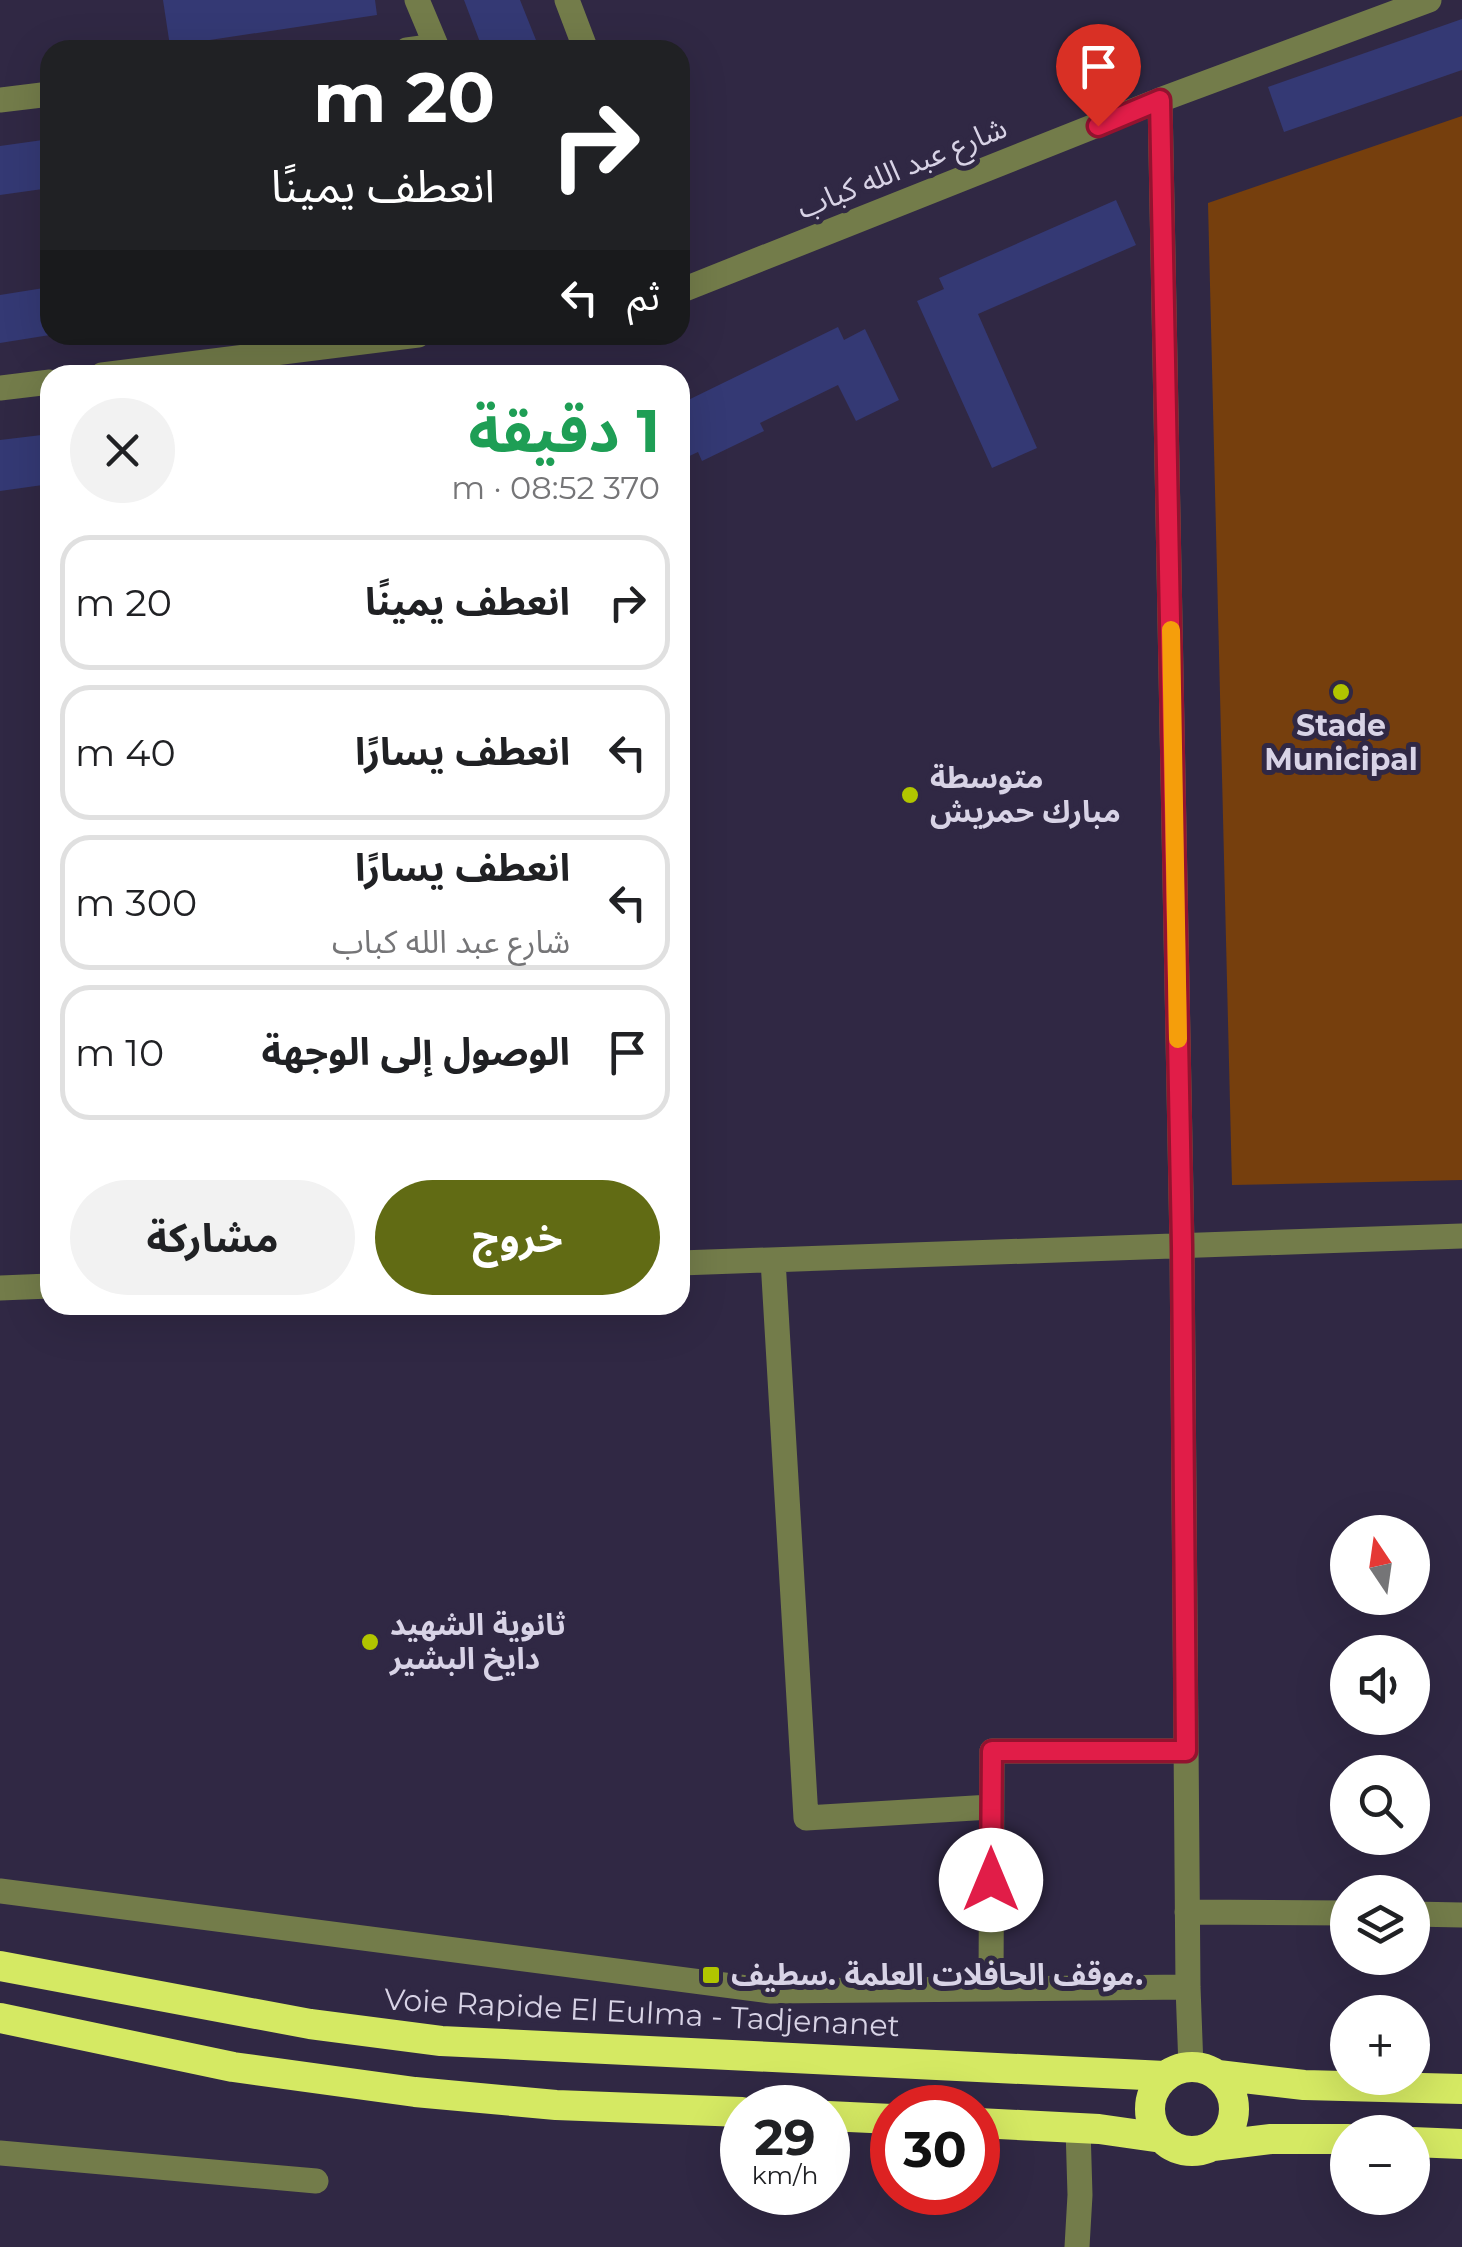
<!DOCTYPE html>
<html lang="ar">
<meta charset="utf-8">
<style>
:root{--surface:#fff;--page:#f2f2f2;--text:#202124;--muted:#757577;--line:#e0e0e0;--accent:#616b14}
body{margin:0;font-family:Montserrat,"Noto Sans Arabic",sans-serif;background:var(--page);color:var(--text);direction:rtl;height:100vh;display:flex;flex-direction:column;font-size:38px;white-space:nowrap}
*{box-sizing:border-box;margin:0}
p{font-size:32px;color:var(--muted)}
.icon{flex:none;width:55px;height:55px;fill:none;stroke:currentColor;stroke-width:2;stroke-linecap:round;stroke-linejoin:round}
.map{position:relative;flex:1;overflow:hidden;direction:ltr}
.panel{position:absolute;left:40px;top:365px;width:650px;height:950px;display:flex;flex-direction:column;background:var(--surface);border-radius:30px;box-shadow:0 10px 40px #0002;direction:rtl}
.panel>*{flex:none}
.top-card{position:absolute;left:40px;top:40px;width:650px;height:305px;border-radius:30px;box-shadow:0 10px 40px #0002;direction:rtl;background:#202124;color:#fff;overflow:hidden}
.needle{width:65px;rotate:347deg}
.buttons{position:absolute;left:1330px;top:1515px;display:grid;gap:20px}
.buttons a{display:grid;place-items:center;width:100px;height:100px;border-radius:50%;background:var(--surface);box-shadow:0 10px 40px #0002;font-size:50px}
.speed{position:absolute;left:720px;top:2085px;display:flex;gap:20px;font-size:50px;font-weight:700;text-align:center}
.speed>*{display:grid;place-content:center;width:130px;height:130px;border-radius:50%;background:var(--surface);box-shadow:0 10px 40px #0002;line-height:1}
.speed small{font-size:25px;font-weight:400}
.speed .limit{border:15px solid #d22;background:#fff;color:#111}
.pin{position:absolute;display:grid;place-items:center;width:85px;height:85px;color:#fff;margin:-102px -42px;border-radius:50% 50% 50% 0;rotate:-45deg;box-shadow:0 0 10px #0007}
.pin .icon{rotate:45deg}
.me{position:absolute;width:110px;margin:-55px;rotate:0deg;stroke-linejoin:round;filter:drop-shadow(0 0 8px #0008)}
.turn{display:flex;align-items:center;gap:35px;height:210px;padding:0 30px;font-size:45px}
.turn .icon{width:130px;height:130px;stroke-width:2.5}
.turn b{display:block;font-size:70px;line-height:85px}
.then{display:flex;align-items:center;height:95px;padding:0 30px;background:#0003;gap:20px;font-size:38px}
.round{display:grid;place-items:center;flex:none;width:105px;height:105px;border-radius:52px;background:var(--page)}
.summary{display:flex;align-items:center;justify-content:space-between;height:170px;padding:0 30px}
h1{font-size:60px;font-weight:700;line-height:75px;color:#1e9e55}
.button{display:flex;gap:20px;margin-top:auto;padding:20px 30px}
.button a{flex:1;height:115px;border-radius:60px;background:var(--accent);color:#fff;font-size:40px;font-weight:700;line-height:115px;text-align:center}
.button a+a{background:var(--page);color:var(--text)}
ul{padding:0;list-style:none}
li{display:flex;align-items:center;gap:30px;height:135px;margin:0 20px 15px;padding:0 10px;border:5px solid var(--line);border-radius:30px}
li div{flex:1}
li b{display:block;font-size:38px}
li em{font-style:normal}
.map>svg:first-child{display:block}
</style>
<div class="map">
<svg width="1462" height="2247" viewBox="0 0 1462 2247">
<rect width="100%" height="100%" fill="#302844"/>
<path fill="#763f0d" d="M1462,116V1180L1232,1185L1208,203Z"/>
<path fill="#343974" d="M163,0H375L377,15L170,46Z
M464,0H520L540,50H483Z
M1462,19V70L1284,132L1268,87Z
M50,139V188L0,195V146Z
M1116,200L1136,245L978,314L1037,448L992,468L917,301L944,289L939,278Z
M50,287V335L0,343V295Z
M838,327L844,340L865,329L899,400L856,421L838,385L760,423L764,431L702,461L698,452L683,459L680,453V404Z
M50,434V484L0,491V440Z"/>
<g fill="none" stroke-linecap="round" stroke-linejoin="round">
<path stroke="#737c4a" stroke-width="25" d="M417,0L438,50
M567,0L586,50
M407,50L436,46
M0,100L50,94
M1160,100L1182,1246L1188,1987L1191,2067
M680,291L1160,100L1429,0
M102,375L418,335
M0,388L50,382
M773,1260L806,1818L991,1807
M680,1263L1462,1236
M0,1288L50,1286
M0,1891L771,1991L1188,1987
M1187,1912L1348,1913
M1412,1914L1462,1915
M991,1989L992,1751H1186
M0,2153L316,2181
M1077,2247L1080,2195L1078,2128"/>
<path stroke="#d5e963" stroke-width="30" d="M0,1966L310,2024L441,2041L1165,2076
M0,2018L233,2067L415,2092L556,2105L742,2112
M1150 2109a42 42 0 1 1 84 0a42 42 0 1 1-84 0Z
M1218,2075L1304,2085L1462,2089
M828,2116L892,2119
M978,2123L1099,2129L1162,2138
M1412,2142L1462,2144
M1213,2146L1271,2139H1348"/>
</g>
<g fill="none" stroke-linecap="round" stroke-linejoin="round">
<g stroke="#92132f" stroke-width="25">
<path id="route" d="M991,1880L992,1751H1186L1182,1246L1160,100L1098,126"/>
</g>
<use href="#route" stroke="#e11d48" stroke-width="18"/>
<path stroke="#f59e0b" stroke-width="18" d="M1171,630L1178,1039"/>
</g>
<g fill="#b1c500" stroke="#302844" stroke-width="4">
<circle cx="1341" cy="692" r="10"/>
<circle cx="910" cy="795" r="10"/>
<circle cx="370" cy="1642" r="10"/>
<rect x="701" y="1965" width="20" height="20" rx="5"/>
</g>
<g text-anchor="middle" stroke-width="10" stroke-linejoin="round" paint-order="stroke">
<g font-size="30" fill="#d8d3e6" stroke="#302844">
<text transform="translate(902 168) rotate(-22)" y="10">شارع عبد الله كباب</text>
<text transform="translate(642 2013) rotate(3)" y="10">Voie Rapide El Eulma - Tadjenanet</text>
</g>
<g font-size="30" font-weight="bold" fill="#d8d3e6" stroke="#302844" text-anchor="start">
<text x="1341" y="736" text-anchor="middle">Stade<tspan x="1341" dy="34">Municipal</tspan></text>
<text x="930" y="788">متوسطة<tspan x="930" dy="34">مبارك حمريش</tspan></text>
<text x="390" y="1635">ثانوية الشهيد<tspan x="390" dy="34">دايخ البشير</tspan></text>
<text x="731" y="1985">موقف الحافلات العلمة .سطيف.</text>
</g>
</g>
</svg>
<div class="buttons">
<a><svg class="needle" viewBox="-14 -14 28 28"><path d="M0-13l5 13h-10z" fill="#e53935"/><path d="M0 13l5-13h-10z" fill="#757577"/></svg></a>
<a><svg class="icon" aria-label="sound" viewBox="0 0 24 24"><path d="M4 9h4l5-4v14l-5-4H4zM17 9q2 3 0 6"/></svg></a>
<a><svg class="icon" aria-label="search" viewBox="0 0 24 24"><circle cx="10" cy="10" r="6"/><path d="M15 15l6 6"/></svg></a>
<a><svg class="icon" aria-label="layers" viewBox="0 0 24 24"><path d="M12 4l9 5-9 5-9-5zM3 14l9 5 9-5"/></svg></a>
<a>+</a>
<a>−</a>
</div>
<div class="speed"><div>29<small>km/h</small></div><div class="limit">30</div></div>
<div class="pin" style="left:1098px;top:126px;background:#d93025"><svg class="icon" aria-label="arrive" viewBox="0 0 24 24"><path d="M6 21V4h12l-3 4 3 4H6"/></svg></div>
<svg class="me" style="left:991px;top:1880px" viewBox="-20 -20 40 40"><circle r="19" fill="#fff"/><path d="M0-13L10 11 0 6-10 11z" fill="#e11d48"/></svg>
<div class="top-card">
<div class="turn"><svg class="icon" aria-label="right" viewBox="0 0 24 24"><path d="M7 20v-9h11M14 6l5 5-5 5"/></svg><div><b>20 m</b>انعطف يمينًا</div></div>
<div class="then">ثم<svg class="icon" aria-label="left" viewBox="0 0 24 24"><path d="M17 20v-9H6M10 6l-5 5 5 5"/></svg></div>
</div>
<section class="panel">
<div class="summary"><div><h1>1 دقيقة</h1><p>370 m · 08:52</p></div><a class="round"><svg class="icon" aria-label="close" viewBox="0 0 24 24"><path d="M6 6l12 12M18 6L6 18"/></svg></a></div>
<ul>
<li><svg class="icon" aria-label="right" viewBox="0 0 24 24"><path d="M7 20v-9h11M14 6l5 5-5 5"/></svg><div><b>انعطف يمينًا</b></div><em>20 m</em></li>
<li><svg class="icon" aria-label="left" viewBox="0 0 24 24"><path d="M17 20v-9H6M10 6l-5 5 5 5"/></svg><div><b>انعطف يسارًا</b></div><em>40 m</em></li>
<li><svg class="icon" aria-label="left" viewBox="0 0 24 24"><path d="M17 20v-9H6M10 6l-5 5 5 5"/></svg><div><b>انعطف يسارًا</b><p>شارع عبد الله كباب</p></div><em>300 m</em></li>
<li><svg class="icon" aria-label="arrive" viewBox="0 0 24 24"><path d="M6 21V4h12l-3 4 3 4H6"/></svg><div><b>الوصول إلى الوجهة</b></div><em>10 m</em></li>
</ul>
<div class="button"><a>خروج</a><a>مشاركة</a></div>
</section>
</div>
